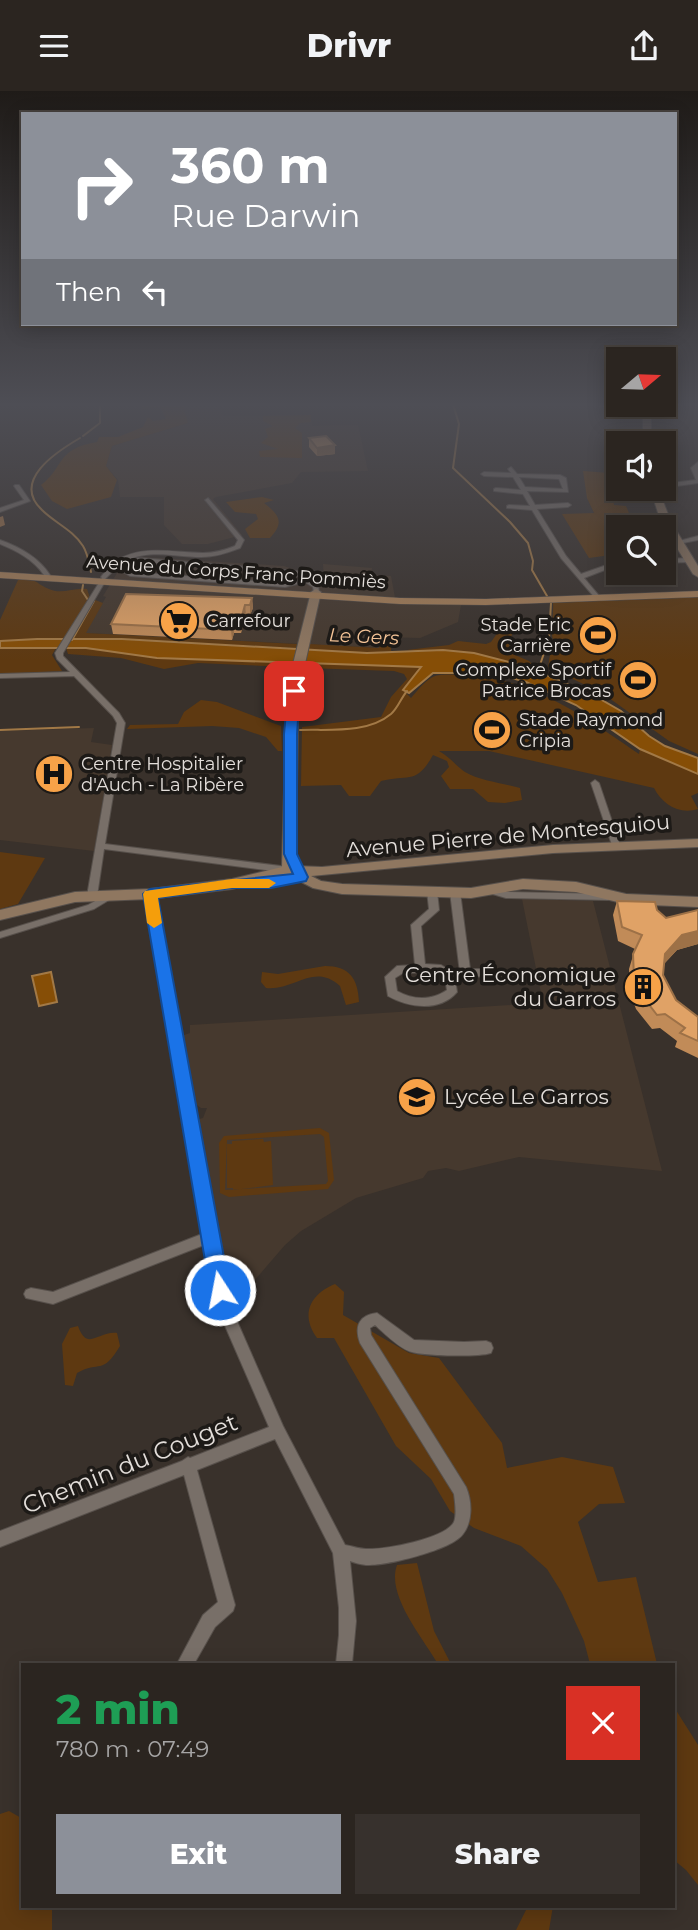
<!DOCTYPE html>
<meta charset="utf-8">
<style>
:root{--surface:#2b2520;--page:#37312d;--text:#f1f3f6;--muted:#a6a5a5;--line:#47423e;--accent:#8c9099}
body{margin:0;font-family:Montserrat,sans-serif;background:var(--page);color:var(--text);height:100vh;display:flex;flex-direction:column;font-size:26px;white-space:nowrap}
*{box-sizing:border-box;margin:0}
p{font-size:23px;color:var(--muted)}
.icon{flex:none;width:38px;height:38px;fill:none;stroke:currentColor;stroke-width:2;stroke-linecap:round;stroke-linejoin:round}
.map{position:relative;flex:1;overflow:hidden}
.panel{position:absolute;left:21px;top:1572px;width:654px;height:245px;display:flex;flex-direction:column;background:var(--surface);border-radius:0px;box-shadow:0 4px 18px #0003,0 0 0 2px var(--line)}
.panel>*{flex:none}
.hud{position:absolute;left:21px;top:21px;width:656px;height:214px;border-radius:0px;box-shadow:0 4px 18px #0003,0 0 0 2px var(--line);background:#8c9099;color:#fff;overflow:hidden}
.needle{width:46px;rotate:71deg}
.buttons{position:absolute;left:606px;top:256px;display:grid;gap:14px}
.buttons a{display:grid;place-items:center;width:70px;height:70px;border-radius:0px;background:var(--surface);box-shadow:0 4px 18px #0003,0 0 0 2px var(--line);font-size:35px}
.pin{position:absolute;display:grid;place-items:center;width:60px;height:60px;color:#fff;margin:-30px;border-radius:14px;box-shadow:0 4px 10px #0006}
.me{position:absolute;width:77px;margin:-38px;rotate:349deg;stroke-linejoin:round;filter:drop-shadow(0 0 5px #0008)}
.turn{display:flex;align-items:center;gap:24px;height:147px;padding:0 35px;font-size:32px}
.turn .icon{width:91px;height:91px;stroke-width:2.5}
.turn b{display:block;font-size:49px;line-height:60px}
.then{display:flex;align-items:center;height:66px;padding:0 35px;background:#0003;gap:14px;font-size:26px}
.round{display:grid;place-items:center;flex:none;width:74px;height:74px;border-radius:0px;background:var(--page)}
.head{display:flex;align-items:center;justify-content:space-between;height:119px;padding:0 35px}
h1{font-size:42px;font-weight:800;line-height:52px;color:#1e9e55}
.action{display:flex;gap:14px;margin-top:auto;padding:14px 35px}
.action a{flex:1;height:80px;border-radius:0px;background:var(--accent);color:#fff;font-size:28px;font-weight:800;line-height:80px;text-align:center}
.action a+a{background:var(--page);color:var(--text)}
header{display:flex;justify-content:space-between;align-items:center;height:91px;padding:0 35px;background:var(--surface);font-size:32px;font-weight:800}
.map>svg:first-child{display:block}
</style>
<header><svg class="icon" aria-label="menu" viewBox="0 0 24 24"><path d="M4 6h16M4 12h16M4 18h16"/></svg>Drivr<svg class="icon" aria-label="share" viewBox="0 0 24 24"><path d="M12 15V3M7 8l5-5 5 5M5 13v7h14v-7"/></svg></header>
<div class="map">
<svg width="698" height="1839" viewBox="0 0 698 1839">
<rect width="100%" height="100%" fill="#39312b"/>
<path fill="#46392e" d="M217,313L223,325L311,324L312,335L358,334L368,380L301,381L292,392L216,406L213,408L242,444L208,453H182L164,434V406H120L118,389L106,375L112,355L188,332L183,316Z
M142,466L284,475L302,481L318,491L324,489L323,473L372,477L371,484L391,485L396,512L461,514L458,531L420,547L381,546L379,557L85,542L106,506L103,505L117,482L116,475L131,467Z
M94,637L91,651L112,654L94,760L0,749V640Z
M522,808L593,810L662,1080L519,1066L459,1080L446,1077L428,1080L423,1087L356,1107L301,1140L285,1154L235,1212L216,1132L196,1029L203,1027L207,1017H201L194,1012L181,945L190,942V934L543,912Z"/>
<path fill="#5e3911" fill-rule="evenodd" d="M139,313L194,314L184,316L188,332L112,355L106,375L117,389L111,406L67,418L52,410L41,394C65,376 55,358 97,351L99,346H118L143,336L148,326L153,330L166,328L160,316L142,318Z
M311,324V331L300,332L295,337L302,342V367L260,366L259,360L278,358L261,352L268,346L265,338L273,335L263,330V325Z
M583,380L609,382V391L618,392V397H627L629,408H613L614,414L626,415L635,436H618V463L589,467L562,423L594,422L587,407Z
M262,406L274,409L264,412C279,424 285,431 270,447H250L245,438L258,428L256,423L235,421L226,411Z
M18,489C40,488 34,492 49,498C61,504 75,496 87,498L90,507L103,512L86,542L297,553L296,557L122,548L0,550V529Z
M698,506V663L669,650L602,602L548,576L550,564L546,563L553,548C550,540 554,523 553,512Z
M498,541L512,543L508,561L529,570L539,580L474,562L407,559L449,554L458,550L486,553L491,551Z
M381,546L391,547V560L367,562L308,558L309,553L379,557Z
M0,557H56L52,564L62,580L0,583Z
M66,557H86L158,567L293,571L291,576L198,572L164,578L121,567L68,563Z
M307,571L422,576L403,599L411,607C417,600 423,592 431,587C439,582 453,584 463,584C531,586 585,626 639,663L640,658L698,683V702L691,705L698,718C679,724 662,713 654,697L489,660H439C450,666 456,675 465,681C480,690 503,692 520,697L522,709L505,712L488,711L473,698H450L441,685L449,676L447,670L433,664C416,694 410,683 381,690L370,705H349L341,694L301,695L302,636L381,626L391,606L407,588L404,583L394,580L306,577Z
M201,609L217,611L281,635L282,660H278L266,646L239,637L212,635L127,638L130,634L178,633L184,621Z
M0,761L45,767L18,813L0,818Z
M325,875C349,875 358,887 359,911L346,914L340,895C314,871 294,900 266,897L261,891L262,881L278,883Z
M320,1037L329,1042L334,1089L328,1098L229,1106L220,1102L219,1052L224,1045ZM320,1043L324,1046L328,1090L326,1093L225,1099L227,1049Z
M263,1048L264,1051L271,1050L273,1094L233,1099V1097H227V1053H232V1050Z
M335,1193L344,1201L343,1224L409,1262L439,1267L502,1352L507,1377L562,1366L613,1376L625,1412L599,1413L578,1431L598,1491L636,1486L657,1573H590L584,1550L562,1502L547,1478L521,1455L474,1437L450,1420L431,1388L396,1355L334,1247H317C300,1224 310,1203 335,1193Z
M78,1235C87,1261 98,1240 117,1242L120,1255C102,1285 100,1269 77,1282L73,1295L65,1294L62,1253L70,1237Z
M417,1472L434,1540L451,1573H438C423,1547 386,1504 397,1474Z
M674,1616L698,1654V1794L686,1779L674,1769Z
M9,1720L23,1728V1815H52V1839H0V1723Z
M528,1815H553L549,1839H516Z"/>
<path fill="#864e06" stroke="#a27946" stroke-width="2" d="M37,548H122L367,562L443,559L474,562L525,575L593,604L621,620L649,645L665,655L698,667V683L640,658L576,614L526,591L494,582H433L409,602L403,599L421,576L157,567L86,557H0V550Z
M51,881L57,911L39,915L32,885Z"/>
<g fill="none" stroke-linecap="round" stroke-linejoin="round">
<path stroke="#a27946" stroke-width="2" d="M453,313L459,333L453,377L510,431L528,452L533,470L532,479L547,505
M83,345L100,332V313
M80,347C56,361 11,390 42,419C55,432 73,439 83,455C88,463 89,472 91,481
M83,494L82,500L88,509
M72,549L94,510
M537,583L549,547L551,512
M0,639L79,636
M300,639C329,638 367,643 391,623C398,617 401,607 407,600"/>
<g stroke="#57504b" stroke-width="2">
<path id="street" d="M590,313H599L650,322L647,324L592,314Z
M698,371V392L663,397V393L696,389L691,377Z
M511,376L517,383L560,384L566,387L568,401L527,400L535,414L568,412L571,414L568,416L537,418L566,465L581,483L618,470V474L584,487L600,506V508H596L561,467L532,419L507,417V415L509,414L530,415L523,403L494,400V398L496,397L521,399L513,386L484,385L481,383L484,381L511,382L508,378ZM519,386L559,388L563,398L525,396Z
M15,394H19L30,410L0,421V417L24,409L14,395Z
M208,407L244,449L240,457C227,462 215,466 201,466C178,466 150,458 128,469L139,467L297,480L318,494L319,501L314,502L313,496L305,491L285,496L130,485L118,478L125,471L119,474L105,488L106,489L63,562V565L119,622L125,632L105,753L289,776L294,779L289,782L104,758L97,805L92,808L89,807L87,805L117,632L113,625L74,585L0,587V583L70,581L57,568L55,562L102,487L101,486C105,481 110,474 116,470C142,453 175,462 203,462C215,462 225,459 235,455L238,449L206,410L205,409ZM139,471L285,482L295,484L301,488L285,492L131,481L125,478L130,473Z
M698,445V449L678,453L675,451Z
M0,449C20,456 38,466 50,484L46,488H42L41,487L44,484C33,468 17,460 0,453Z
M663,468L690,467L693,469L690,471L663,472Z
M595,689L599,692L620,754L619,756L616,757L612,754L591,692Z
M432,797L437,800L439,819L421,835L425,873L441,874L454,882L457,901C440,921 409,917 388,905L385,886L397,875L415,874L411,834L429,818L427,800ZM435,881L445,887L447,899C431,910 413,909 397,900L395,887L403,882Z
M492,797L506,801L608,803L613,806L608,809L506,807L489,802L487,800L489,798Z
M455,798L460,801L470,878H488L493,882L492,885L465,886L460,882L450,801Z
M150,800L155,803L215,1146L233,1221L283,1335L345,1454C352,1455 359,1458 366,1458C384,1459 445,1448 454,1431C457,1423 455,1411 454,1403L360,1252C354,1235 359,1224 377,1222L414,1249L464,1251L486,1250L491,1252L493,1257L491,1262C479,1266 425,1265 412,1261C401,1259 384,1242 375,1234L370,1237L371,1244L466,1396C472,1410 473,1430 463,1443C452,1459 386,1475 366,1474C360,1473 355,1472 350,1470L356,1530L352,1573H336L339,1544V1517L333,1462L275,1348L197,1379L235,1514L233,1520L215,1536L194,1573H177L203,1524L218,1511L184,1384L0,1456V1440L182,1370L188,1366L190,1367L269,1336L219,1221L204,1154L53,1213L26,1207L24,1203L26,1199L31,1197L53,1201L202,1143L145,803Z
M106,804L109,805L111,807L109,809L94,818L0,847V841L88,814Z"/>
</g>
<g stroke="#57504b" stroke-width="2">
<path id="secondary" d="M643,313H651V352H643Z
M650,397H658L671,431L698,475V486L693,483L661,431Z
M316,498L321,501L304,577L298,621L296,775L322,776L553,754L698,748V756L553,762L311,785L321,790L342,793L471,797L523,788L576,791L626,803L698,806V816L626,813L576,801L523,798L471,807L342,803L313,797L288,784L232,798L150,808L75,811L0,829V819L75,801L150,798L232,788L282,776L286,621L292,577L311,501Z"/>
</g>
<g stroke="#57504b" stroke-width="1">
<path id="primary" d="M0,481L400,507L486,508L698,500V506L486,514L400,513L0,487Z"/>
</g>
<use href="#street" fill="#786f68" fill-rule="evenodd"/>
<use href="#secondary" fill="#8f7760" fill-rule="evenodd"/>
<use href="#primary" fill="#a67f58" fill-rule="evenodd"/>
</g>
<path fill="#c18b58" d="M309,347L335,354V363L317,365L309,356Z
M252,507L253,517L250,524H246L241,542H234L232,549L113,543L111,533Z
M617,810L657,819L666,827L698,819V853L677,859L664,873L663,884L676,909L698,926V967L675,956L677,950L660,937L652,938L636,918L630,902L629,878L635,858L618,850L613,824Z"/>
<path fill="#9d7147" d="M335,354V363L317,365V357Z
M3,425L5,434L0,436V426Z
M252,507L253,517L250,524V514Z
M245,514L246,524L241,542L240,532Z
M233,532L234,542L232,549L231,539Z
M698,840V853L677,859L660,877L665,863L682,844Z"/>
<path fill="#e0a266" stroke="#9d7147" stroke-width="2" d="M326,345L335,354L317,357L309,347Z
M126,503L252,507L250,514H245L240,532H233L231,539L111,533Z
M617,810L655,811L657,819L666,827L698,819V840L682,844L665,863L663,884L676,909L698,926V950L680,942L685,937L665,923L657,924L641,903L634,887L633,863L642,844L622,836Z"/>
<linearGradient id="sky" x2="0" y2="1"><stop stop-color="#1f1b18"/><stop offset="0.55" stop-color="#4e4e55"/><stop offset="1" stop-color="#4e4e55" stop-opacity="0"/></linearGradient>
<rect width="698" height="570" fill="url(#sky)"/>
<path fill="#1a73e8" stroke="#114b97" stroke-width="2" d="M294,596L300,600L297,643V763L308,786L306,790L271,797H232L158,807L230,1199L227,1205L220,1208L213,1205L210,1199L143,803L150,798L293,783L284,763V643L288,600Z"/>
<path fill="#f59e0b" d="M232,788H269L276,792L269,797H232L158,807L162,832L154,837L147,832L143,803L145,800Z"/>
<defs>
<g id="supermarket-disc" transform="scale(2.0125)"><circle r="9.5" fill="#f7a248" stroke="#1d1a17"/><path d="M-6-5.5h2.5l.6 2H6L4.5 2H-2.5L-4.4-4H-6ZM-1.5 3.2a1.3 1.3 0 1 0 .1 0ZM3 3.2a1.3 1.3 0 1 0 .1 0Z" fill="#111"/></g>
<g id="stadium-disc" transform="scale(2.0125)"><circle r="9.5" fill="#f7a248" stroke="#1d1a17"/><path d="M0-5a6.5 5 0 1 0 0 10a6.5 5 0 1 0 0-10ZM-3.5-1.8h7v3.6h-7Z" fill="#111"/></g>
<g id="hospital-disc" transform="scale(2.0125)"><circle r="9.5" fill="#f7a248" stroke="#1d1a17"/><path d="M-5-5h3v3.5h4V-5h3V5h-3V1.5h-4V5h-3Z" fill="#111"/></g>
<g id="building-disc" transform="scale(2.0125)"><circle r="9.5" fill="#f7a248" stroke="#1d1a17"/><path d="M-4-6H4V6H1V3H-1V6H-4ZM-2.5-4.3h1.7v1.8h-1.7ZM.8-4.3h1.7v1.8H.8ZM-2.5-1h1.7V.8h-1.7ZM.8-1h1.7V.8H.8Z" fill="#111"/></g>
<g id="school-disc" transform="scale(2.0125)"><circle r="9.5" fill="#f7a248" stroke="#1d1a17"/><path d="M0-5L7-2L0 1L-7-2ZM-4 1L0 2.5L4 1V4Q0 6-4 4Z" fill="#111"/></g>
</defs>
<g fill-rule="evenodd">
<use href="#supermarket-disc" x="179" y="530"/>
<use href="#stadium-disc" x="598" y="544"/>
<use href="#stadium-disc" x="638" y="589"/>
<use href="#stadium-disc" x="492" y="639"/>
<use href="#hospital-disc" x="54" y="683"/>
<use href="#building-disc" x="643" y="896"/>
<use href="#school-disc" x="417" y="1006"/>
</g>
<g text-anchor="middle" stroke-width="7" stroke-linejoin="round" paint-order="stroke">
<g font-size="18" fill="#e3deda" stroke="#1d1a17">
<text transform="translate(236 481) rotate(4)" y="6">Avenue du Corps Franc Pommiès</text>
</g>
<g font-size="18" fill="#e3deda" stroke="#1d1a17" text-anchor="start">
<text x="206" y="536">Carrefour</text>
<text x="571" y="540" text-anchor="end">Stade Eric<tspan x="571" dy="21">Carrière</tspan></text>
<text x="611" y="585" text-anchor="end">Complexe Sportif<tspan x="611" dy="21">Patrice Brocas</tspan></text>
<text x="519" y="635">Stade Raymond<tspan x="519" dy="21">Cripia</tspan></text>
<text x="81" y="679">Centre Hospitalier<tspan x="81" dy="21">d'Auch - La Ribère</tspan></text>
</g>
<g font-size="19" font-style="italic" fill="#f5c497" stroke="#1d1a17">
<text transform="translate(364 545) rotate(3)" y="7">Le Gers</text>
</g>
<g font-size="21" fill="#e3deda" stroke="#1d1a17">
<text transform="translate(508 745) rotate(-5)" y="7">Avenue Pierre de Montesquiou</text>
</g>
<g font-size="21" fill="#e3deda" stroke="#1d1a17" text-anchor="end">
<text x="616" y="891">Centre Économique<tspan x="616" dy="24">du Garros</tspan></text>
<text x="444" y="1013" text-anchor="start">Lycée Le Garros</text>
</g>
<g font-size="24" fill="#e3deda" stroke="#1d1a17">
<text transform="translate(130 1373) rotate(-22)" y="8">Chemin du Couget</text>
</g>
</g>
</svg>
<div class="buttons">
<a><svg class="needle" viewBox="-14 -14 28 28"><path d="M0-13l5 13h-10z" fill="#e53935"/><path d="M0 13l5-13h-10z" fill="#a6a5a5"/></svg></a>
<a><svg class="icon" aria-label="sound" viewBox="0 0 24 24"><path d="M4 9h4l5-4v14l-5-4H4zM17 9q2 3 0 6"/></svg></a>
<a><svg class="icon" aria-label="search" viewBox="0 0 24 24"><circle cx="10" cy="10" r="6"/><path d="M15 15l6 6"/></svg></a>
</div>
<div class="pin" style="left:294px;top:600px;background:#d93025"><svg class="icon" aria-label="arrive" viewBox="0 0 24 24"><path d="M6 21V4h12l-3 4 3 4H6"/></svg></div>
<svg class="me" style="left:220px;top:1199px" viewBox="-20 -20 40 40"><circle r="17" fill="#1a73e8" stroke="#fff" stroke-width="3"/><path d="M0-11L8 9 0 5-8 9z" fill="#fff"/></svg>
<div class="hud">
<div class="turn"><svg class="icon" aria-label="right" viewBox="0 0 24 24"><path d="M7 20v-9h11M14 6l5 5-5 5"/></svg><div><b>360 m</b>Rue Darwin</div></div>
<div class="then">Then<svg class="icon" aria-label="left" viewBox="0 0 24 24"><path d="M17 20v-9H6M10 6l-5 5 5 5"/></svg></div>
</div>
<section class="panel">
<div class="head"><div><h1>2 min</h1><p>780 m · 07:49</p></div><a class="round" style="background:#d93025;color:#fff"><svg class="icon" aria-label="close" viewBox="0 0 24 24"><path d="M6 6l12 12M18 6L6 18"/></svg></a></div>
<div class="action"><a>Exit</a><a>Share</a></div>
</section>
</div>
